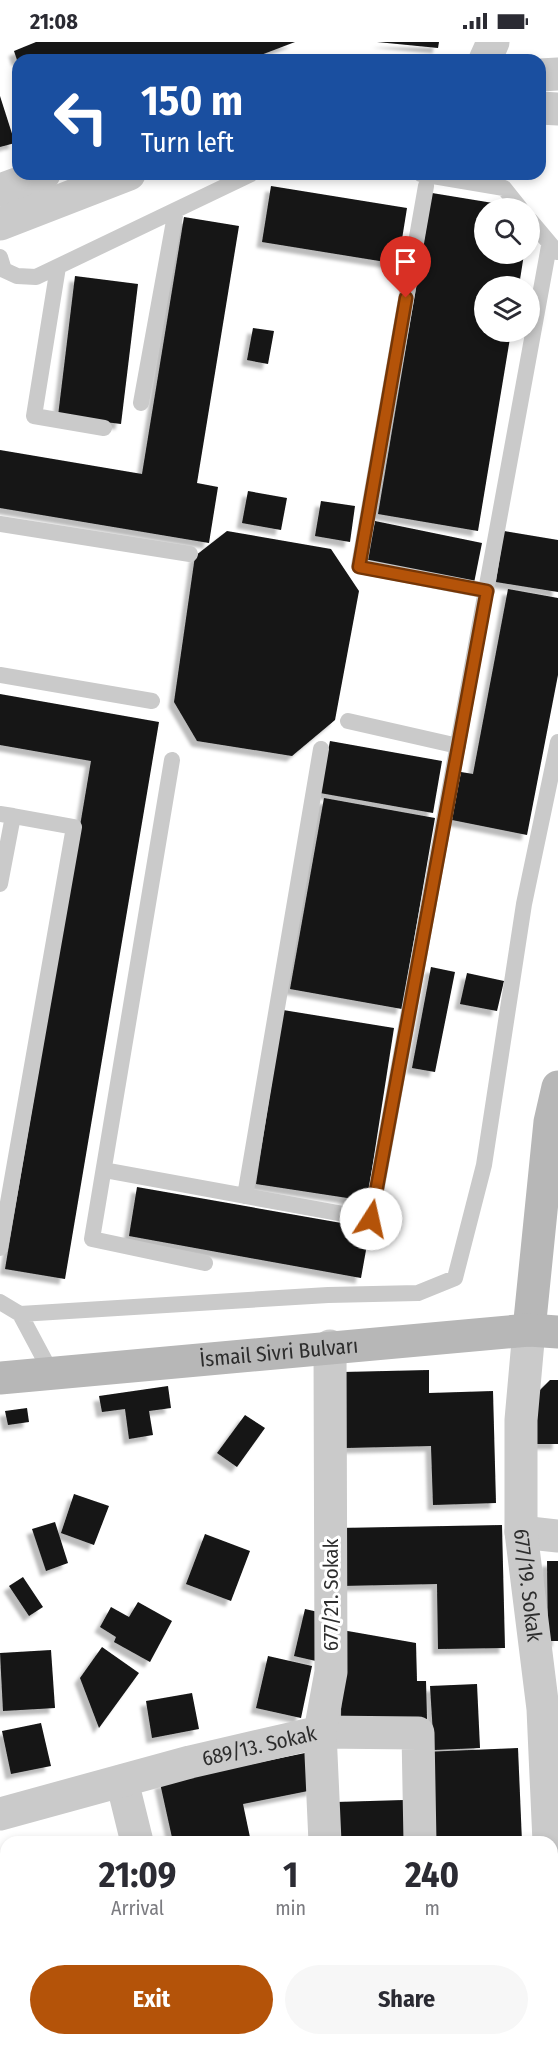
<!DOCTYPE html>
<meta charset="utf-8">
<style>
:root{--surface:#fff;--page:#f7f7f7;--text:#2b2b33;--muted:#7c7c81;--accent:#b45309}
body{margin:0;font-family:"Fira Sans Condensed",sans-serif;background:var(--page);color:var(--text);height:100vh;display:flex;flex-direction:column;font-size:22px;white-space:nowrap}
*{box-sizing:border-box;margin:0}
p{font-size:20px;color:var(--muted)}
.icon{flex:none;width:33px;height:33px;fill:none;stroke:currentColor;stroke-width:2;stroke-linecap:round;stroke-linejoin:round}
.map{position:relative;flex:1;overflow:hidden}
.panel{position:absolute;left:0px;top:1794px;width:558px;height:210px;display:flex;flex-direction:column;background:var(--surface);border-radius:18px 18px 0 0;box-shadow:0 3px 9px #0003}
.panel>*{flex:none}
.hud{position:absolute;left:12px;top:12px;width:534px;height:126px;border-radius:18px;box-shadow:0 3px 9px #0003;background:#1a4fa0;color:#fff;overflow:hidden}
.tools{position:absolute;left:474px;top:156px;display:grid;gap:12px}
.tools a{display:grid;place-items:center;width:66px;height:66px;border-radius:50%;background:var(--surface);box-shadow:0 3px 9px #0003;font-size:30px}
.pin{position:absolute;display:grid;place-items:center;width:51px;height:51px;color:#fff;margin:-62px -26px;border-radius:50% 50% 50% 0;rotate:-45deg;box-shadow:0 0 6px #0007}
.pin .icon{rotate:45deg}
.me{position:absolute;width:66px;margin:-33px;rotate:10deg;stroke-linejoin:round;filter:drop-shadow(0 0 4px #0008)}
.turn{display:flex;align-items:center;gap:21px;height:126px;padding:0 30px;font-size:27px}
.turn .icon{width:78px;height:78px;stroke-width:2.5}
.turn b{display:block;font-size:42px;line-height:51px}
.eta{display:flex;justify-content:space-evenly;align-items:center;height:102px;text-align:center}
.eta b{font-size:36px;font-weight:700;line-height:42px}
.action{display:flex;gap:12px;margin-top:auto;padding:12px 30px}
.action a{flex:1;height:69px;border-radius:36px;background:var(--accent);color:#fff;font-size:24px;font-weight:700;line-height:69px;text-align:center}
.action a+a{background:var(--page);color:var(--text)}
.status{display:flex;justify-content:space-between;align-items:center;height:42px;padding:0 30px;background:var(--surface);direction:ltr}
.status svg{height:16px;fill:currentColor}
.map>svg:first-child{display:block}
</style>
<div class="status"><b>21:08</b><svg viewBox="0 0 49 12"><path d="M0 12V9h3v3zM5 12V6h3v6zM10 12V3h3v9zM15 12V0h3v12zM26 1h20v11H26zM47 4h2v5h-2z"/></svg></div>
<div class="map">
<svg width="558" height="2004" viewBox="0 0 558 2004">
<defs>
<filter id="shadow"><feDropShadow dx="-5.5" dy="5.5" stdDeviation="1.5" flood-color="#0004"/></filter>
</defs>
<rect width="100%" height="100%" fill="#fff"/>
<path fill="#141414" filter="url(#shadow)" d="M36,0H295L248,18H17L14,9Z
M377,0H439L438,6Z
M0,54L15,101L0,105Z
M271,144L407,166L398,222L262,200Z
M432,151L493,161L492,166H484V212H524L519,244H484V290H511L478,489L378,472Z
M184,175L239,184L197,441L218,445L209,501L0,466V408L142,432Z
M75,234L138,242L121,382L58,374Z
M253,286L274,289L268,322L247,318Z
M248,449L287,456L281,488L242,481Z
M321,459L355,464L350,500L315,494Z
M375,479L482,501L474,541L366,518Z
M227,489L331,507L359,549L335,678L292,714L197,699L174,660L195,514Z
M504,489L558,498V550L496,540Z
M508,547L558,556V633L527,793L452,778L461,730L473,732Z
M0,652L159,680L65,1237L5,1227L91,719L0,703Z
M330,699L442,719L433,771L320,751Z
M324,756L435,776L402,967L290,947Z
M431,925L455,930L435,1030L412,1026Z
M467,931L504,939L497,969L460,962Z
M283,968L394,986L367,1159L256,1142Z
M137,1145L370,1186L361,1236L129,1194Z
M429,1328V1351L493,1349L496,1461L433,1463L431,1404L345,1406L343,1330Z
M550,1338H558V1402H532V1356Z
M168,1344L171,1366L149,1369L153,1393L129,1397L125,1367L102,1370L99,1354Z
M27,1366L29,1380L8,1383L5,1369Z
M245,1373L265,1386L237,1425L217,1411Z
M74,1452L109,1464L94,1503L61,1491Z
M55,1480L68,1521L46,1529L32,1487Z
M502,1483L505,1606L438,1607L437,1542L339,1544L338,1486Z
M205,1492L250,1509L231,1559L186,1542Z
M547,1519H558V1599H548Z
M23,1535L43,1565L29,1574L9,1544Z
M138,1560L172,1579L150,1620L114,1600L116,1595L100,1585L111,1565L129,1575Z
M305,1567L327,1572L316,1619L294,1614Z
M342,1588L416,1601L417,1639H426L427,1677H341Z
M102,1605L139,1631L99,1686L80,1636Z
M51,1608L55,1666L3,1669L0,1611Z
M268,1614L312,1624L301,1676L256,1666Z
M477,1642L480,1706L434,1708L430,1644Z
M192,1651L199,1687L152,1696L146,1659Z
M41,1681L51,1724L11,1732L2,1689Z
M518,1706L522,1800H428L424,1710Z
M305,1711L313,1748L243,1762L251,1800H173L160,1741Z
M404,1758L405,1800H337L336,1760Z
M4,1820L6,1847L0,1848V1821Z
M168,1998H212L218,2001L217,2004H165Z
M320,1998H360L358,2004H319Z
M416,1998H501L499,2004H414Z"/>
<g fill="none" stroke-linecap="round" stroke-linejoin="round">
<path stroke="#cacaca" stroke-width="16" d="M421,132L504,146L520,166
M426,144L359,524L487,549
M530,178L557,210
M0,215L4,228L17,234L36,235L251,132
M58,225L34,374L104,386
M141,361L176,168
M0,482L190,512
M0,633L152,659
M348,679L458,704
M172,718L92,1197L205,1221
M0,772L13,774L0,842
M104,1128L371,1177L549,204
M245,1154L321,707
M0,1206L74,785L13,774
M0,1260L20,1272L52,1332
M20,1272L328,1253L418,1251L455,1236L484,1123L524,862L558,700"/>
<g stroke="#cacaca" stroke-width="33">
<path d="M485,18L493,0"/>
<path d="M521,1490L558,1494"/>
<path d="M122,1739L137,1800"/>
<path id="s1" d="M0,1772L190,1720L320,1690L418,1691L420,1800"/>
<path d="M325,1800L320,1690L331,1630L330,1304"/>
<path d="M552,1914L558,1913"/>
<path d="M0,1949L6,1976"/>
<path d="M90,2004L93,1998"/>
<path d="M303,2004L305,1998"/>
</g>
<g stroke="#cacaca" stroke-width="33">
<path d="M540,33L558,32"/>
<path d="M540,66L558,67"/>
<path d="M0,148L44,132"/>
<path d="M0,182L129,132"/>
<path id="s2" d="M529,1288L521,1378V1490L543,1667L549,1800"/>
<path d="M525,2004L527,1998"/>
</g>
<g stroke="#b7b7b7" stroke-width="33">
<path d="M529,1288L550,1080L558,1045"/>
<path id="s3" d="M0,1336L529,1288L558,1290"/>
</g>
</g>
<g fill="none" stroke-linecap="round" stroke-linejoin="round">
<g stroke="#753606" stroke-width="15">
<path id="route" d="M371,1177L487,549L359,525L406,256"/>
</g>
<use href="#route" stroke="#b45309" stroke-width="10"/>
</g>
<g text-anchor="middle" stroke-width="6" stroke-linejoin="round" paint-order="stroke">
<g font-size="21" fill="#2d2d2d" stroke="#fff">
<text dy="7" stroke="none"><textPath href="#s3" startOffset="280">İsmail Sivri Bulvarı</textPath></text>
<text dy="7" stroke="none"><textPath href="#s2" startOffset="256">677/19. Sokak</textPath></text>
<text transform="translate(331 1553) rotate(-90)" y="7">677/21. Sokak</text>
<text dy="7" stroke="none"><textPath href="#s1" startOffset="268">689/13. Sokak</textPath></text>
</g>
</g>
</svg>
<div class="tools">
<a><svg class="icon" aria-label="search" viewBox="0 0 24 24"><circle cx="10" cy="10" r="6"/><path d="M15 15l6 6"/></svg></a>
<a><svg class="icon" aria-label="layers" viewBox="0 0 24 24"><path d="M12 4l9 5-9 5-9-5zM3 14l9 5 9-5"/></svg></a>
</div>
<div class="pin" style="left:406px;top:256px;background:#d93025"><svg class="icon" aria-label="arrive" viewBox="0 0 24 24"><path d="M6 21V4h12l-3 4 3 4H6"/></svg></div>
<svg class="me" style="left:371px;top:1177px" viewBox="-20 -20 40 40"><circle r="19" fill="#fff"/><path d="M0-13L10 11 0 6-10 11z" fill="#b45309"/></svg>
<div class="hud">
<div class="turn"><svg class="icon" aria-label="left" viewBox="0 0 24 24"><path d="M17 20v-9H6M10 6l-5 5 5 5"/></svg><div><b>150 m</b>Turn left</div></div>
</div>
<section class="panel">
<div class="eta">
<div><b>21:09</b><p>Arrival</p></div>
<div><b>1</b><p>min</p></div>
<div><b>240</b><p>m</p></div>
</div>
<div class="action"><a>Exit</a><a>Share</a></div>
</section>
</div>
